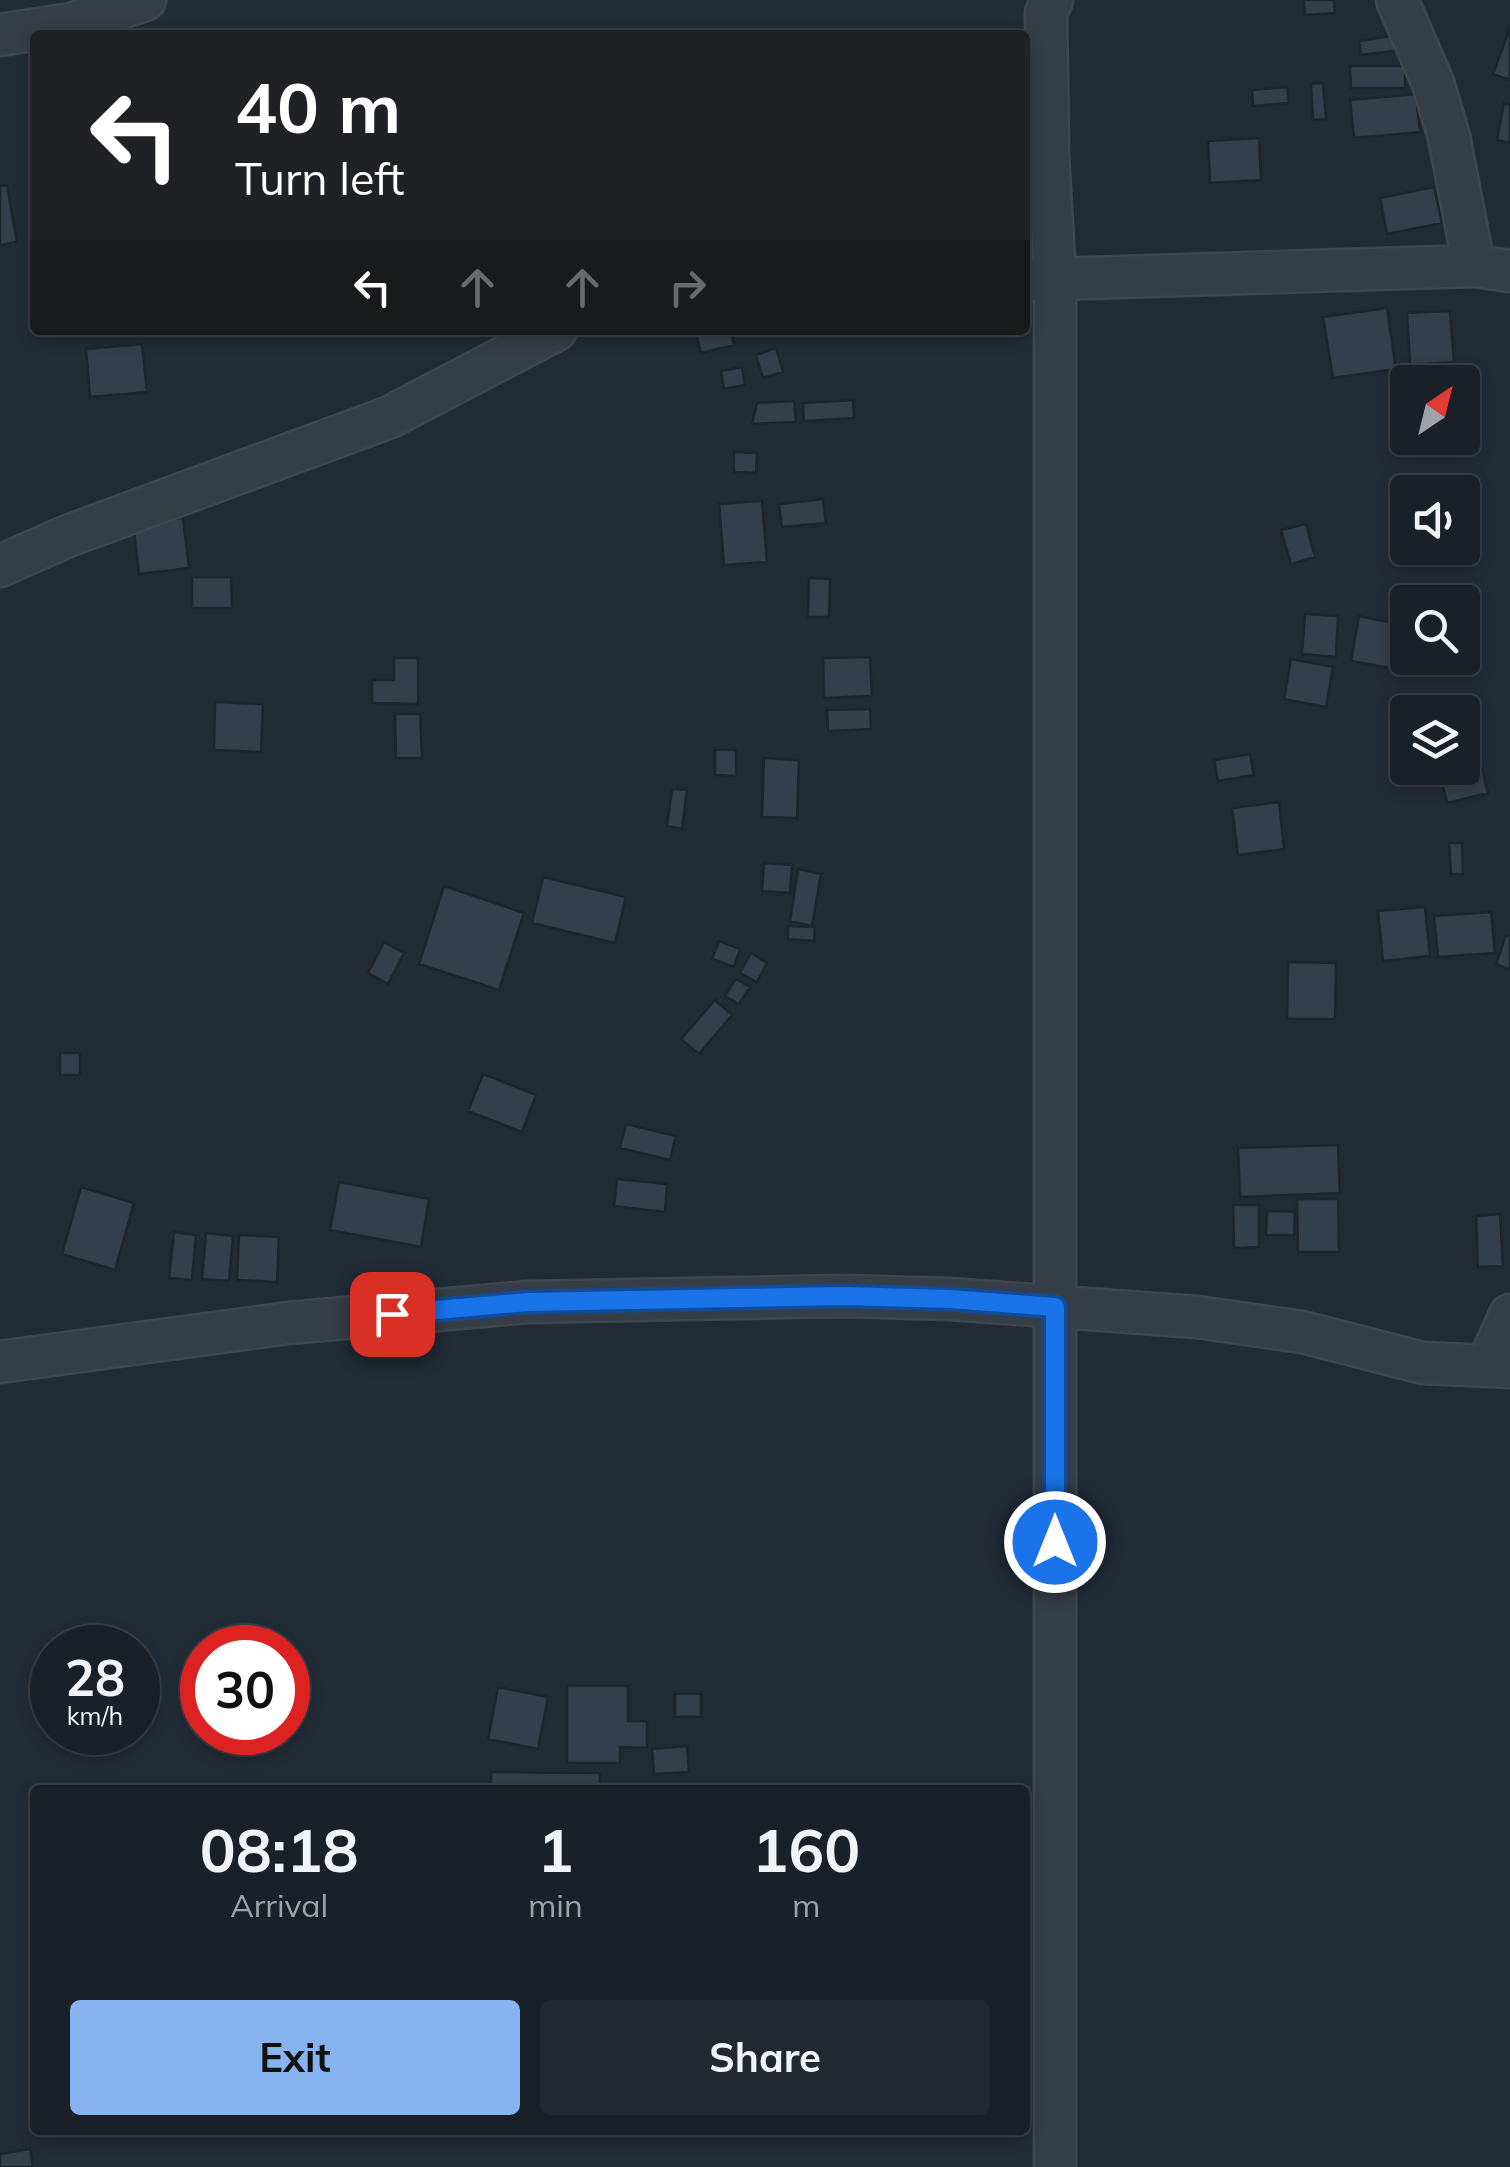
<!DOCTYPE html>
<style>
:root{--surface:#192028;--page:#222830;--text:#f1f3f6;--muted:#9fa3a8;--line:#373e45;--accent:#87b4f1}
body{margin:0;font-family:Mulish,sans-serif;background:var(--page);color:var(--text);height:100vh;display:flex;flex-direction:column;font-size:38px;white-space:nowrap}
*{box-sizing:border-box;margin:0}
p{font-size:32px;color:var(--muted)}
.icon{flex:none;width:55px;height:55px;fill:none;stroke:currentColor;stroke-width:2;stroke-linecap:round;stroke-linejoin:round}
.map{position:relative;flex:1;overflow:hidden}
.panel{position:absolute;left:30px;top:1785px;width:1000px;height:350px;display:flex;flex-direction:column;background:var(--surface);border-radius:10px;box-shadow:0 5px 15px #0003,0 0 0 2px var(--line)}
.panel>*{flex:none}
.guide{position:absolute;left:30px;top:30px;width:1000px;height:305px;border-radius:10px;box-shadow:0 5px 15px #0003,0 0 0 2px var(--line);background:#202124;color:#fff;overflow:hidden}
.needle{width:65px;rotate:35deg}
.tools{position:absolute;left:1390px;top:365px;display:grid;gap:20px}
.tools a{display:grid;place-items:center;width:90px;height:90px;border-radius:10px;background:var(--surface);box-shadow:0 5px 15px #0003,0 0 0 2px var(--line);font-size:50px}
.speed{position:absolute;left:30px;top:1625px;display:flex;gap:20px;font-size:50px;font-weight:700;text-align:center}
.speed>*{display:grid;place-content:center;width:130px;height:130px;border-radius:50%;background:var(--surface);box-shadow:0 5px 15px #0003,0 0 0 2px var(--line);line-height:1}
.speed small{font-size:25px;font-weight:400}
.speed .limit{border:15px solid #d22;background:#fff;color:#111}
.pin{position:absolute;display:grid;place-items:center;width:85px;height:85px;color:#fff;margin:-42px;border-radius:20px;box-shadow:0 5px 15px #0006}
.me{position:absolute;width:110px;margin:-55px;rotate:0deg;stroke-linejoin:round;filter:drop-shadow(0 0 8px #0008)}
.turn{display:flex;align-items:center;gap:35px;height:210px;padding:0 40px;font-size:45px}
.turn .icon{width:130px;height:130px;stroke-width:2.5}
.turn b{display:block;font-size:70px;line-height:85px}
.lanes{display:flex;align-items:center;height:95px;padding:0 40px;background:#0003;justify-content:center;gap:50px;direction:ltr}
.lanes .off{opacity:.35}
.eta{display:flex;justify-content:space-evenly;align-items:center;height:170px;text-align:center}
.eta b{font-size:60px;font-weight:700;line-height:70px}
.action{display:flex;gap:20px;margin-top:auto;padding:20px 40px}
.action a{flex:1;height:115px;border-radius:10px;background:var(--accent);color:#111;font-size:40px;font-weight:700;line-height:115px;text-align:center}
.action a+a{background:var(--page);color:var(--text)}
.map>svg:first-child{display:block}
</style>
<div class="map">
<svg width="1510" height="2167" viewBox="0 0 1510 2167">
<rect width="100%" height="100%" fill="#212b36"/>
<path fill="#343f4d" stroke="#1c242d" stroke-width="2.5" d="M1304,0H1334L1335,13L1305,15Z
M1509,30L1510,31V80L1493,74Z
M1397,35L1400,50L1361,55L1359,41Z
M1350,66H1405V88H1351Z
M1323,83L1326,119L1313,120L1311,84Z
M1287,87L1289,103L1253,106L1252,90Z
M1416,94L1420,132L1354,138L1350,100Z
M1504,103L1510,105V143L1497,140Z
M1259,138L1261,180L1210,183L1208,141Z
M7,185L17,242L0,245V186Z
M1434,187L1442,223L1387,234L1380,198Z
M1387,308L1396,369L1333,378L1323,317Z
M1450,311L1454,362L1410,365L1407,313Z
M695,330H731L734,345L701,353Z
M142,344L147,392L90,397L86,349Z
M776,348L783,372L763,378L756,355Z
M742,367L745,385L724,389L721,371Z
M853,400L854,418L804,421L803,403Z
M794,401L796,422L752,424L757,403Z
M734,452L757,453L756,473L734,472Z
M823,499L826,523L782,527L779,504Z
M762,501L767,562L724,565L719,504Z
M183,518L189,568L139,574L133,523Z
M1306,524L1315,557L1291,564L1281,530Z
M192,577H231L232,608H192Z
M809,578L830,579L829,617H808Z
M1305,614L1338,616L1336,657L1302,654Z
M1359,616L1398,624L1390,668L1351,661Z
M870,657L872,696L824,698L823,658Z
M394,658H418V704L372,703V680H394Z
M1291,659L1333,667L1326,707L1284,699Z
M215,702L263,704L261,752L214,750Z
M870,709L871,729L828,731L827,710Z
M395,714H420L422,758H396Z
M715,750H736V776L715,775Z
M1250,754L1254,775L1218,781L1214,760Z
M764,758L799,760L797,818L762,817Z
M1481,764L1488,793L1447,803L1440,774Z
M672,789L687,790L682,829L667,826Z
M1279,802L1284,849L1238,855L1232,808Z
M1449,843H1462L1463,874H1451Z
M764,863L792,865L790,893L762,891Z
M798,869L821,874L812,926L790,921Z
M543,877L626,897L615,943L532,923Z
M444,886L524,913L499,990L419,964Z
M1425,907L1430,956L1383,961L1378,911Z
M1491,912L1495,953L1438,957L1434,916Z
M788,926L815,927L814,941L788,939Z
M1506,935L1510,937V970L1496,964Z
M719,941L740,949L734,967L712,959Z
M384,942L404,953L388,984L368,973Z
M751,953L767,963L757,982L740,973Z
M1288,962L1336,963L1335,1019H1287Z
M736,979L750,987L739,1004L725,996Z
M715,1000L732,1015L699,1054L681,1039Z
M60,1053H80V1075H60Z
M483,1074L536,1095L522,1132L468,1111Z
M626,1124L676,1136L670,1160L620,1148Z
M1338,1145L1340,1193L1240,1197L1238,1148Z
M617,1179L667,1184L665,1212L614,1206Z
M339,1182L429,1199L421,1247L330,1230Z
M81,1187L134,1203L115,1270L62,1254Z
M1297,1199H1338L1339,1252H1298Z
M1233,1205H1259V1247L1234,1248Z
M1267,1211L1295,1212L1294,1235H1266Z
M1500,1214L1503,1266L1478,1267L1476,1216Z
M174,1232L196,1235L192,1280L169,1278Z
M206,1233L233,1236L229,1281L202,1279Z
M239,1235L279,1237L277,1282L237,1280Z
M567,1686H628V1721H647V1748L620,1747V1763H567Z
M498,1687L548,1697L538,1749L488,1739Z
M675,1694H701V1717H675Z
M687,1746L689,1772L654,1774L652,1749Z
M491,1772L600,1773V1790H491Z
M30,2149L33,2167H0V2154Z"/>
<g fill="none" stroke-linecap="round" stroke-linejoin="round">
<g stroke="#3e4650" stroke-width="45">
<path id="street" d="M1052,0L1046,13L1048,154L1055,278V2167
M1397,0L1433,83L1449,137L1474,266
M0,35L71,24L145,0
M1025,280L1474,266L1510,271
M0,566L68,536L390,417L556,330
M0,1362L288,1323L528,1302L845,1296L950,1299L1197,1317L1302,1332L1423,1363L1510,1367
M1487,1366L1510,1315"/>
</g>
<use href="#street" stroke="#353d47" stroke-width="40"/>
</g>
<g fill="none" stroke-linecap="round" stroke-linejoin="round">
<g stroke="#114b97" stroke-width="25">
<path id="route" d="M392,1314L528,1302L845,1296L950,1299L1055,1307V1542"/>
</g>
<use href="#route" stroke="#1a73e8" stroke-width="18"/>
</g>
</svg>
<div class="tools">
<a><svg class="needle" viewBox="-14 -14 28 28"><path d="M0-13l5 13h-10z" fill="#e53935"/><path d="M0 13l5-13h-10z" fill="#9fa3a8"/></svg></a>
<a><svg class="icon" aria-label="sound" viewBox="0 0 24 24"><path d="M4 9h4l5-4v14l-5-4H4zM17 9q2 3 0 6"/></svg></a>
<a><svg class="icon" aria-label="search" viewBox="0 0 24 24"><circle cx="10" cy="10" r="6"/><path d="M15 15l6 6"/></svg></a>
<a><svg class="icon" aria-label="layers" viewBox="0 0 24 24"><path d="M12 4l9 5-9 5-9-5zM3 14l9 5 9-5"/></svg></a>
</div>
<div class="speed"><div>28<small>km/h</small></div><div class="limit">30</div></div>
<div class="pin" style="left:392px;top:1314px;background:#d93025"><svg class="icon" aria-label="arrive" viewBox="0 0 24 24"><path d="M6 21V4h12l-3 4 3 4H6"/></svg></div>
<svg class="me" style="left:1055px;top:1542px" viewBox="-20 -20 40 40"><circle r="17" fill="#1a73e8" stroke="#fff" stroke-width="3"/><path d="M0-11L8 9 0 5-8 9z" fill="#fff"/></svg>
<div class="guide">
<div class="turn"><svg class="icon" aria-label="left" viewBox="0 0 24 24"><path d="M17 20v-9H6M10 6l-5 5 5 5"/></svg><div><b>40 m</b>Turn left</div></div>
<div class="lanes"><svg class="icon" aria-label="left" viewBox="0 0 24 24"><path d="M17 20v-9H6M10 6l-5 5 5 5"/></svg><svg class="icon off" aria-label="ahead" viewBox="0 0 24 24"><path d="M12 20V5M6 11l6-6 6 6"/></svg><svg class="icon off" aria-label="ahead" viewBox="0 0 24 24"><path d="M12 20V5M6 11l6-6 6 6"/></svg><svg class="icon off" aria-label="right" viewBox="0 0 24 24"><path d="M7 20v-9h11M14 6l5 5-5 5"/></svg></div>
</div>
<section class="panel">
<div class="eta">
<div><b>08:18</b><p>Arrival</p></div>
<div><b>1</b><p>min</p></div>
<div><b>160</b><p>m</p></div>
</div>
<div class="action"><a>Exit</a><a>Share</a></div>
</section>
</div>
